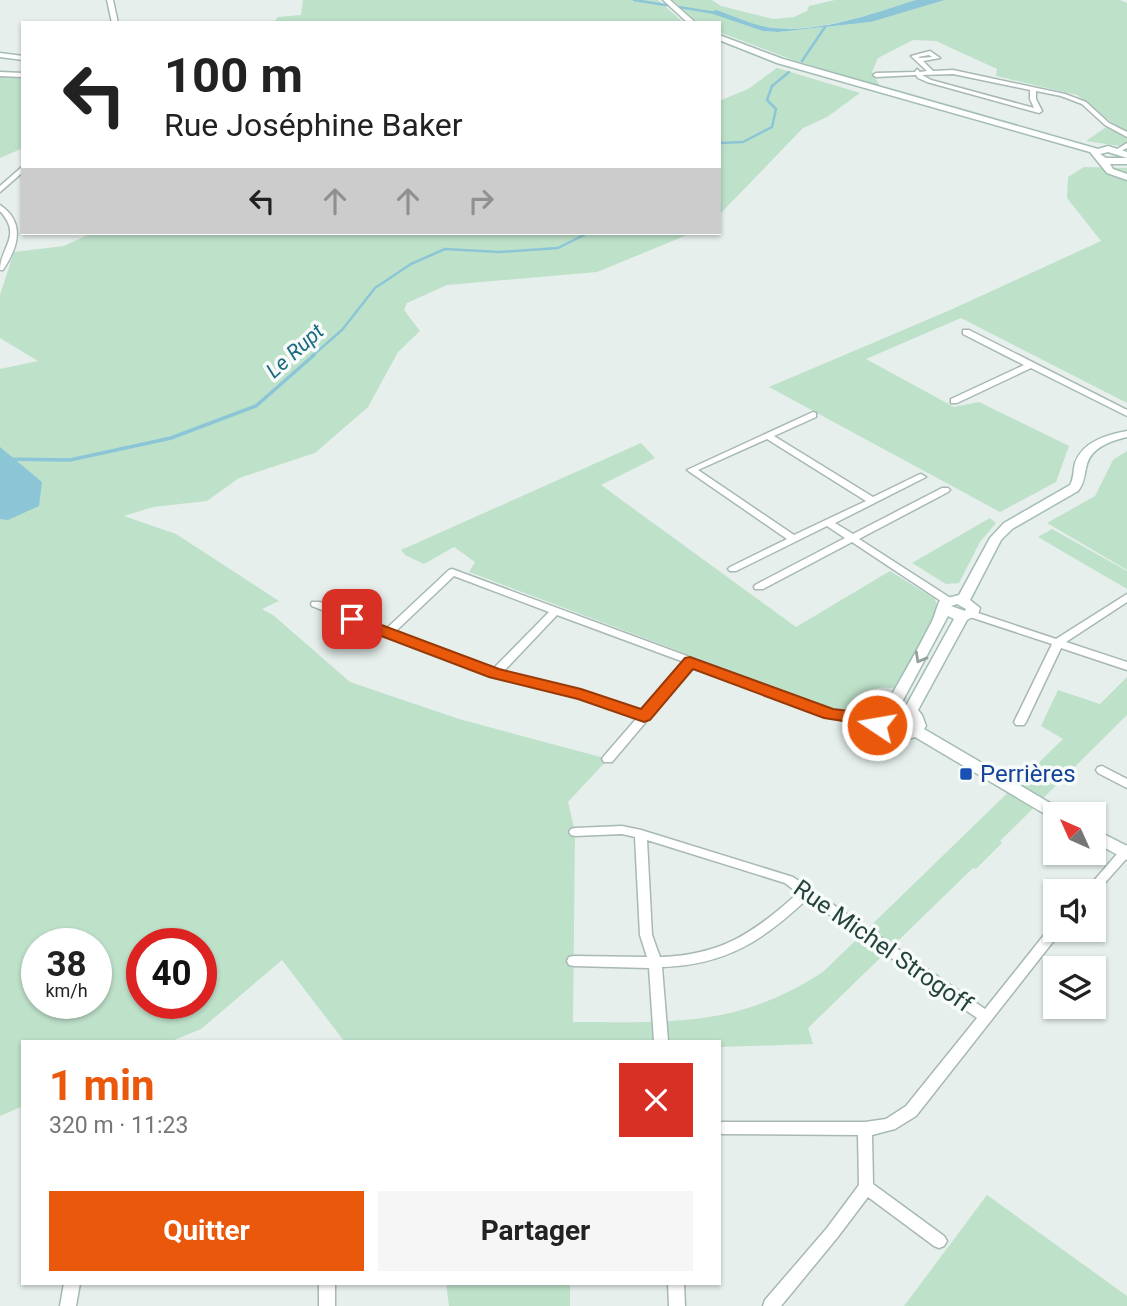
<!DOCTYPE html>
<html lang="fr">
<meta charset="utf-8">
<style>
:root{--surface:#fff;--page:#f6f6f6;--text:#222;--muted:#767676;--accent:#ea580c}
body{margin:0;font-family:Roboto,sans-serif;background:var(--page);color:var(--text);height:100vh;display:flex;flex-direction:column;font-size:26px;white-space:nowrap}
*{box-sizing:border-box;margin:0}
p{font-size:23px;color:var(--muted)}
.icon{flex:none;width:38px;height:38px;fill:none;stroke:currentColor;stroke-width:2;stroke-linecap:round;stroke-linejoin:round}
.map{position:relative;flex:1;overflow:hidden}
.side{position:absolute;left:21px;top:1040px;width:700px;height:245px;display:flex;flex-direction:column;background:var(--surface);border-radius:0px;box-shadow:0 2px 5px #0004}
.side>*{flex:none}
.top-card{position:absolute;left:21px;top:21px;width:700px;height:214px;border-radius:0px;box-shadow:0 2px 5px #0004;background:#fff;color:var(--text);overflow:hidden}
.needle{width:46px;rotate:315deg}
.controls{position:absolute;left:1043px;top:802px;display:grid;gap:14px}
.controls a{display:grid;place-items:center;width:63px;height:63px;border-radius:0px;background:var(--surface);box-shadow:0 2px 5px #0004;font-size:35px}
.speed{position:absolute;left:21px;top:928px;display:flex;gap:14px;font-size:35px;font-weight:700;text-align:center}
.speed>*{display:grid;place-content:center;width:91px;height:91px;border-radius:50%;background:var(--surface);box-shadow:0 2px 5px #0004;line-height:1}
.speed small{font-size:18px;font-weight:400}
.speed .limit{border:10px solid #d22;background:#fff;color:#111}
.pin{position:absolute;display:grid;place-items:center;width:60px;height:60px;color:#fff;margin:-30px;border-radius:14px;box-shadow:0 4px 10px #0006}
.me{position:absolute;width:77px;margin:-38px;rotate:282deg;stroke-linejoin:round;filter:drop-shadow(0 0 5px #0008)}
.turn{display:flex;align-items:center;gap:24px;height:147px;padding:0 28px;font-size:32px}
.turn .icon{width:91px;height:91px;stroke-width:2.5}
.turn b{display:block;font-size:49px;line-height:60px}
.lanes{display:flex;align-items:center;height:66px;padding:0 28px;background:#0003;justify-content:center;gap:35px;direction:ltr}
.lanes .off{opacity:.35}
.round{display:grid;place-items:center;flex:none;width:74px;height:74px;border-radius:0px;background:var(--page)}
.head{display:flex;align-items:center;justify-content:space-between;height:119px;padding:0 28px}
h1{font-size:42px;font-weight:700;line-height:52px;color:var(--accent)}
.action{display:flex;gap:14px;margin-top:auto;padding:14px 28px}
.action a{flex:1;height:80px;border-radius:0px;background:var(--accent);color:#fff;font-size:28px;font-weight:700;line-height:80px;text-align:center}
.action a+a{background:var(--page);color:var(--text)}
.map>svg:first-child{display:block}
</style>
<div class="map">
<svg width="1127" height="1306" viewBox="0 0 1127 1306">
<rect width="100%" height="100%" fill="#e6efec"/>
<path fill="#bee1ca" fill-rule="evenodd" d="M303,0H658L684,23H273L278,17L301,15Z
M673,0H712L721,6L773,19L794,17L807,11L809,6L835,0H916C871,14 822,32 774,28C753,26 731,17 711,12L763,31L778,32L871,22L945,0H1120L1127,3V147L1086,141L1112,123L1077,95L996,76L997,69L936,41L913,40L878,58L872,72L880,86L793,60L719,32V23L697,22Z
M777,68L860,93L827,117L803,128L719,215V101L748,89Z
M0,75L23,76V148L0,158Z
M1084,167L1127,168V403L961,318L866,359L954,407L979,402L1069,446L1056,482L1000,512L769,387L948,311L1101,241L1067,198L1068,177Z
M92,233H692L597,272L447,285L407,303L404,310L420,331L398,352L368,407L315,453L239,478L207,501L153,507L124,516L176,534L279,601L262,609L273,615L350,682L459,719L608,759L568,802L575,832L573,1022C671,1022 737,1028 823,972L1063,739L1041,726L1058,690L1100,704L1127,677V715L1000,841L1002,843L976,869L973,868L808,1028L813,1044L719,1047V1041H344L282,960L201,1029L172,1041H23V1106L0,1116V369L38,361L0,338V295L14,252L64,246ZM37,943H96V1003H37ZM142,943H201V1003H142Z
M641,443L655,458L601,485L796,627L890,571L935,599L939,613L895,688C872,685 856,693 846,714L469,572L475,562L454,547L424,564L405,555L401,550Z
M1127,451V570L1047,523L1095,496L1113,460Z
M990,518L996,523L980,542L959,583L946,584L912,563Z
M1052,529L1127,571V589L1038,537Z
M987,1195L1127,1296V1306H904Z
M446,1283H570V1306H449Z"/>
<path fill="#8cc6d6" d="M916,0H945L871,22L778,32L763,31L710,13L716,10C734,16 754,26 773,28C820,33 871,14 916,0Z
M0,447L42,482L39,506L8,520L0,519Z"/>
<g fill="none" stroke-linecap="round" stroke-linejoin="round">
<path stroke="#8cc6d6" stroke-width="2.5" d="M634,0L716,13
M802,61L825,27
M719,143L743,142L772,127L776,109L767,100L772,86L789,72
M312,356L342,330L375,288L411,264L445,249L499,252L558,248L588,233"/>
<path stroke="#8cc6d6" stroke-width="3.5" d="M0,459L70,460L171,438L256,406L314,355"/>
<g stroke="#a8b8b4" stroke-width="3">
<path id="street" d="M107,0H113L118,23H112Z
M930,51L940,58L923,61L933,71L953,70L1065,94L1086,102L1109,123L1127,132V137L1105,125L1082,104L1061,96L1036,91V99L1042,111L1039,113L927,82L918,78L916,75L876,77L873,75L876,73L915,72L917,69L920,72L927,71L911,56ZM929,55L932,57L920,58L918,57ZM953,74L1030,90V99L1034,108L931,80L922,75Z
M0,72L23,73V77L0,76Z
M1127,143V148L1119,152L1114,151Z
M23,166V172L0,192V186Z
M0,205C26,223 18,247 3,270H0C0,247 23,236 0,211Z
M963,330H969L1127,410V416L1031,368L957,403H951V399L1024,365L963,334Z
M813,412L816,413V417L774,436L873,497L918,475L921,474L926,477L835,523L853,534L942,488H948L950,490L948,492L859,539L952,599L953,601L952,603H944L852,542L763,589H755L754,587L755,585L845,538L827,526L736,571H730L728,569L730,567L787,539L687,470ZM767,439L866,501L794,535L698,470Z
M452,569L833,710L856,716L875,715L881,719L875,723L856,724L830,717L693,666L612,762H604L602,759L604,756L637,718L579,698L491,677L312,606L311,604L312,602H320L387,628L449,570ZM454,576L549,612L493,669L396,631ZM557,615L684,662L642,711L581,691L503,672Z
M1127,594V602L1066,642L1127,662V670L1061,648L1026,722L1024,725H1016L1014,722L1052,644L967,616L966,614L967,612H975L1056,639Z
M1102,766L1127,779V788L1098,773L1096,770L1098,767Z
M622,826L641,830L793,877L985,1009L1052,925L1055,924V929H1063L916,1116L895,1129L872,1135L873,1184L944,1236L947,1241L944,1246L939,1248L934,1246L868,1197L837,1238L781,1306H763L765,1300L827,1228L859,1185L858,1135L719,1134V1122H865L886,1119L906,1106L977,1018L807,899C763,941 725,965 662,967L668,1041H654L649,968L574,966L569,965L567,961L569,957L574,956L647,957L640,935L635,837L622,834L575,836L571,835L569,832L571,829L575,828ZM647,840L785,883L798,893C754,933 721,955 660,957L652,935Z
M1127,845V858L1095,894L1094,895V891H1085L1123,847Z
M64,1283H80L76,1306H60Z
M319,1283H335V1306H319Z
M668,1283H684L685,1306H669Z"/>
</g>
<g stroke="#a3bcb4" stroke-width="3">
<path id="secondary" d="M663,0H670L696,23H688Z
M719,35L783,59L1098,149L1108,146L1127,152V158L1108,152L1100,154L1106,158H1127V164H1110L1113,169L1127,174V180L1107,173L1090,152L777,63L719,40Z
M0,53L23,56V60L0,57Z
M1127,431V437C1111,441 1092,447 1087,464C1084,475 1085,482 1078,491L1012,529L1001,540L970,600L980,608L978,614L967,620L918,710L922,715L926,726L924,729L1062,810L1064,814H1055V820L915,737C900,742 867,741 869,717C870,707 886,705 891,696C904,673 918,649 930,625C935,617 936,608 940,600L959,595L990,538L1004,523L1070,485C1074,478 1073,471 1075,463C1083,441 1107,435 1127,431ZM957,604L966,609L965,611L951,606ZM948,616L954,619L906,706L901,704ZM893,712L909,718L911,727C900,732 885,731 883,717Z
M1094,829L1127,846V860L1094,842Z"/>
</g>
<use href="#street" fill="#fff" fill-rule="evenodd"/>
<use href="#secondary" fill="#fff" fill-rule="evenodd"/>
</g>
<defs><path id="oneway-chevron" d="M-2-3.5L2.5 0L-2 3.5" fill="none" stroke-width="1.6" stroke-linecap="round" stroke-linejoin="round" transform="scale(1.75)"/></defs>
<use stroke="#91a19e" href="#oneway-chevron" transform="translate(920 658) rotate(119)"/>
<path fill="#ea580c" stroke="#983908" stroke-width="2" d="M352,614L499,669L581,689L641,709L685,658L690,657L833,709L881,715L885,725L877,731L869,725L824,718L693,669L650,720L644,722L578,699L489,677L347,623V616Z"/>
<rect fill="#1a4fb4" stroke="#f7fbf9" stroke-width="2.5" x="959" y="767" width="14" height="14" rx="3.5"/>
<g text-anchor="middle" stroke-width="7" stroke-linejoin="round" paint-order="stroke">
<g font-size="21" font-style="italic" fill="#1a6b82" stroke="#f7fbf9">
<text transform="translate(295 351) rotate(-42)" y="7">Le Rupt</text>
</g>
<g font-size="24" fill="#164399" stroke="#f7fbf9" text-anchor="start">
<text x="980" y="782">Perrières</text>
</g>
<g font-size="24" fill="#23433c" stroke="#f7fbf9">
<text transform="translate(883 946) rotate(35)" y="8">Rue Michel Strogoff</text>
</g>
</g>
</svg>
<div class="controls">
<a><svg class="needle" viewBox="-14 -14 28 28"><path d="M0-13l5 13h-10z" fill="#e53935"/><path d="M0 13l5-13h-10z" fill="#767676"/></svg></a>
<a><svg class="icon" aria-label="sound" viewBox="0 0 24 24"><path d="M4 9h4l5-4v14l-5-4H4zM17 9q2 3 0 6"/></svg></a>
<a><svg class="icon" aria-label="layers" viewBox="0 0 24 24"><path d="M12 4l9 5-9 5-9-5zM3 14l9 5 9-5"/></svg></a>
</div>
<div class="speed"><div>38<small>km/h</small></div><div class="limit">40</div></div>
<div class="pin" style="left:352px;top:619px;background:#d93025"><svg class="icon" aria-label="arrive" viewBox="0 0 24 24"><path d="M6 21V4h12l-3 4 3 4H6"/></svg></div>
<svg class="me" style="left:877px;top:725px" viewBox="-20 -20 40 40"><circle r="17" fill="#ea580c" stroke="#fff" stroke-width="3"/><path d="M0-11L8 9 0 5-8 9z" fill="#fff"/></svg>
<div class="top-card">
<div class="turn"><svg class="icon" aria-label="left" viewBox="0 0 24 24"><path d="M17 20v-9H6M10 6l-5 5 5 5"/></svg><div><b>100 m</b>Rue Joséphine Baker</div></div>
<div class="lanes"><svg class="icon" aria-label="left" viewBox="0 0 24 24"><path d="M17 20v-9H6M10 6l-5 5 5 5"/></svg><svg class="icon off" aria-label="ahead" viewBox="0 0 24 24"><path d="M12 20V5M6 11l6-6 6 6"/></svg><svg class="icon off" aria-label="ahead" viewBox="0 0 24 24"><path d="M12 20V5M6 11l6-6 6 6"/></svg><svg class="icon off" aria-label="right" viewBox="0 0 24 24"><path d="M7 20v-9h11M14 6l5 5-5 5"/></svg></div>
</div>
<section class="side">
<div class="head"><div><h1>1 min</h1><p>320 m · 11:23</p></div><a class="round" style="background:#d93025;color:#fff"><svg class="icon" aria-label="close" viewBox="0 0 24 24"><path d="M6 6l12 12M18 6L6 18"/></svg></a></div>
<div class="action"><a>Quitter</a><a>Partager</a></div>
</section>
</div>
